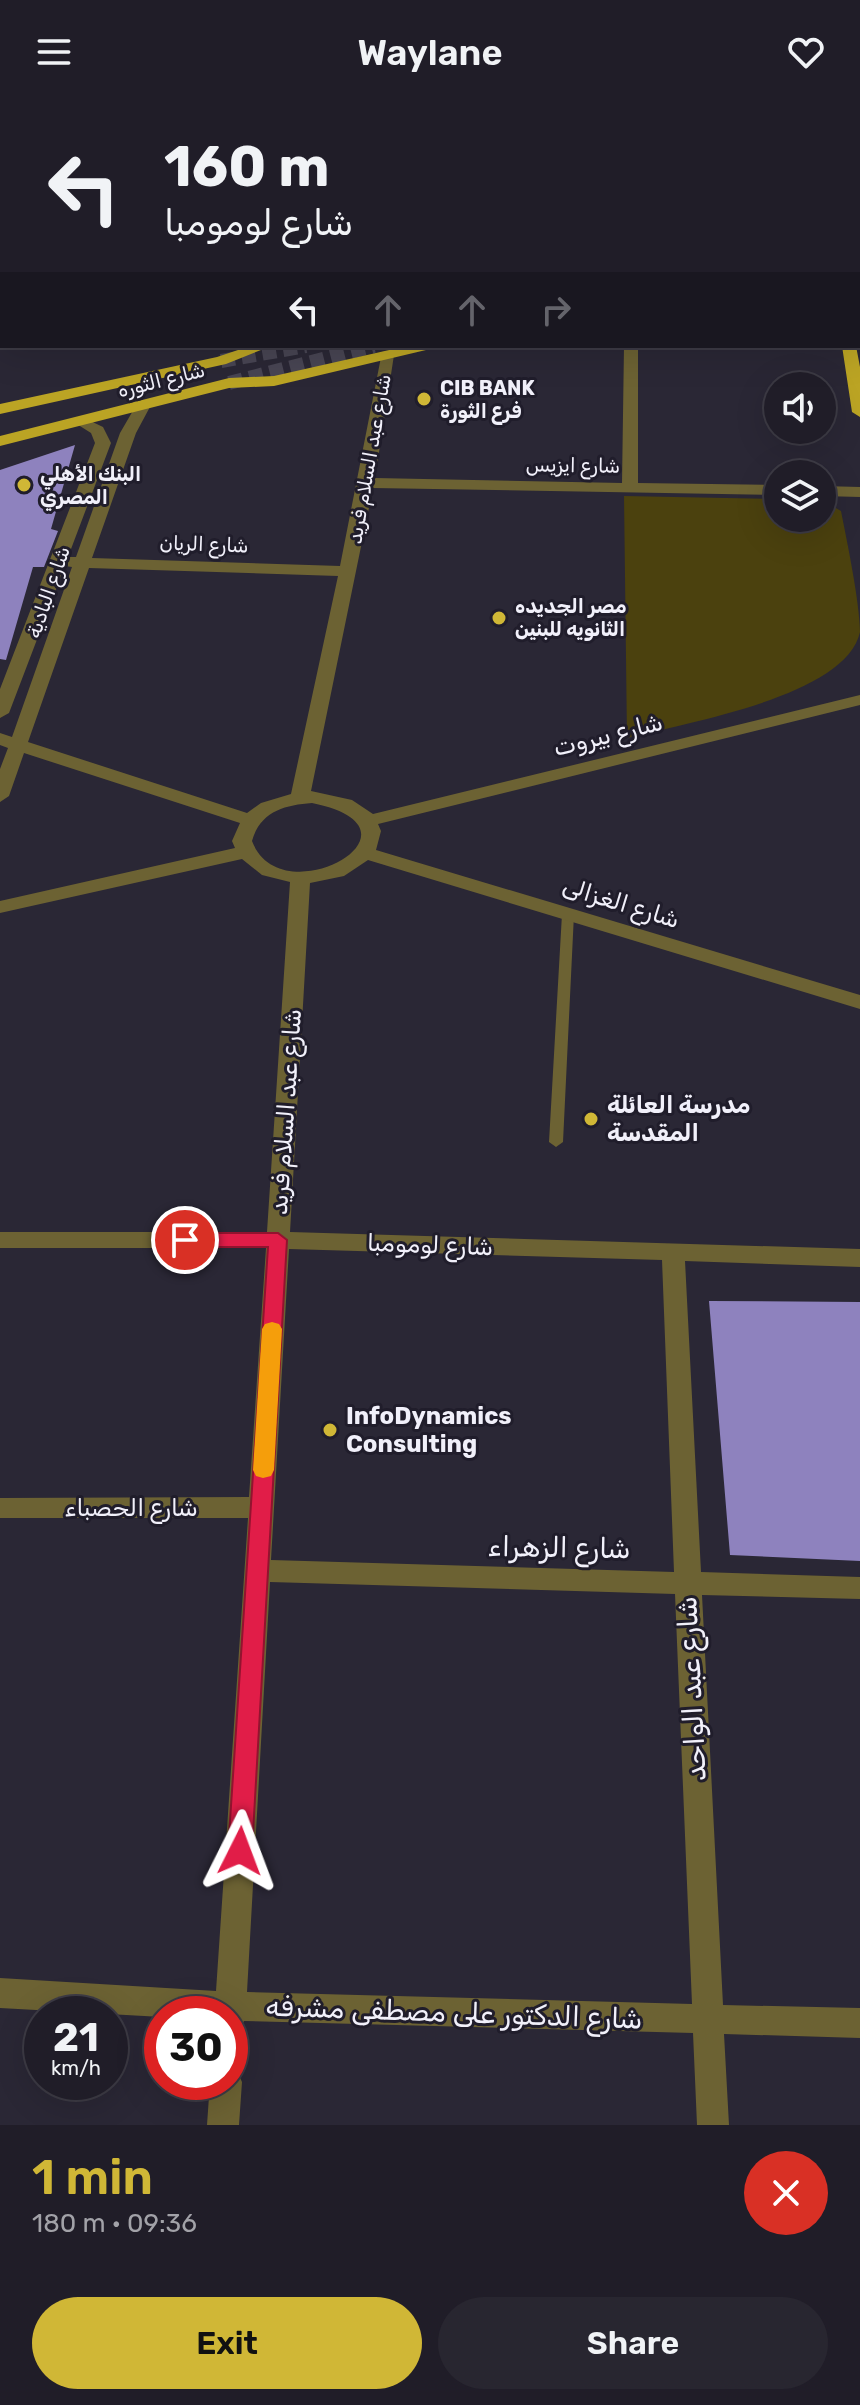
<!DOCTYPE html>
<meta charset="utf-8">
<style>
:root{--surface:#201d28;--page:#282630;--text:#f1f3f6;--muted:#a2a2a8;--line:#3d3b45;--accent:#d0b736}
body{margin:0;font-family:Rubik,"Noto Naskh Arabic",sans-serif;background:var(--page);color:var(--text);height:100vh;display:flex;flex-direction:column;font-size:30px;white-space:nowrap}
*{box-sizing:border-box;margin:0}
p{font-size:26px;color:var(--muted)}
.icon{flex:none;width:44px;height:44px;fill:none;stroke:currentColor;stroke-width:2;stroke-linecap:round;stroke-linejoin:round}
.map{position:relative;height:2021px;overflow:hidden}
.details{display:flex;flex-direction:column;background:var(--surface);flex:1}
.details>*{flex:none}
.top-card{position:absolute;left:0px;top:0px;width:860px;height:244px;box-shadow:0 8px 32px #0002,0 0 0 2px var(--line);background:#201d28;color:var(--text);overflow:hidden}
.fabs{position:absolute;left:764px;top:268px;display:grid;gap:16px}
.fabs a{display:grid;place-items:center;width:72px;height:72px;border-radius:50%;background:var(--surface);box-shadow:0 8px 32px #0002,0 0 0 2px var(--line);font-size:40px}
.speed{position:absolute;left:24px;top:1892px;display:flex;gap:16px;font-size:40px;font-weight:700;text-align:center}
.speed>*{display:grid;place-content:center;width:104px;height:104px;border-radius:50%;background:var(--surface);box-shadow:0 8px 32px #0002,0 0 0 2px var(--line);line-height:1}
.speed small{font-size:20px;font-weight:400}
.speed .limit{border:12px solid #d22;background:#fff;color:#111}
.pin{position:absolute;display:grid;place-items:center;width:68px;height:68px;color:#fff;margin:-34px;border:4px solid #fff;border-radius:50%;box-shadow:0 2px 8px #0007}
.me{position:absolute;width:88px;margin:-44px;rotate:3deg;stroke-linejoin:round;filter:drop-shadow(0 0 6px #0008)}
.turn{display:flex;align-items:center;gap:28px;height:168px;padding:0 32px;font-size:36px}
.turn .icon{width:104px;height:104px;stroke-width:2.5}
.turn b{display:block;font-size:56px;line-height:68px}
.lanes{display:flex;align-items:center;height:76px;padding:0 32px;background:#0003;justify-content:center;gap:40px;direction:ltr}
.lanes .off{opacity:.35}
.round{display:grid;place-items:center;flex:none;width:84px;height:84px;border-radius:42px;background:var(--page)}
.head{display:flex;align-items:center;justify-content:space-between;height:136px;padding:0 32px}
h1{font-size:48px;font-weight:600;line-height:60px;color:var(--accent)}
.primary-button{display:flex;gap:16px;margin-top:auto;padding:16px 32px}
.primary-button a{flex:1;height:92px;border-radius:48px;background:var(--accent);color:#111;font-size:32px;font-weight:600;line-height:92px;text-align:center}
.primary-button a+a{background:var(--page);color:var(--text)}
header{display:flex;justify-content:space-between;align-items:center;height:104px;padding:0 32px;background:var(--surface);font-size:36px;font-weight:600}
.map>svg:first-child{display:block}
</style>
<header><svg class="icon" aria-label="menu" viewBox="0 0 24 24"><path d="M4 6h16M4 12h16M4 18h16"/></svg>Waylane<svg class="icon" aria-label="heart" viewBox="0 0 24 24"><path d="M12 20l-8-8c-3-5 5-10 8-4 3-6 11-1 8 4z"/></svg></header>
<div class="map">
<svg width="860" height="2021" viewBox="0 0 860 2021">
<rect width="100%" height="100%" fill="#2a2735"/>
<path fill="#4b410e" d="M624,392L778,395V414H822V396L841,407C847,437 860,500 860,528C846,593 683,619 627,634Z"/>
<path fill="#8e82be" d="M75,341L51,425L58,427L44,463H33L6,556L0,555V366Z
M709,1197L860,1198V1457L730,1451Z"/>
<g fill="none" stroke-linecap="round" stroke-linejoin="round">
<path stroke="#484553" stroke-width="14" stroke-dasharray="14 7" stroke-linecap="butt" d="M221,257L306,242
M229,279L374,242"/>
<path stroke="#72707d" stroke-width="3" stroke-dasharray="1 4" stroke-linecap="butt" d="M517,0H524
M552,0H558"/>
<path fill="#6c6233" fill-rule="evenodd" d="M324,0H332V2H324Z
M378,0H386V2H378Z
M0,54H2V58H0Z
M568,806L574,810L563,1038L556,1043L549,1038L562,810Z"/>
<path fill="#6c6233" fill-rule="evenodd" d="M234,0H246V2H234Z
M255,0H267V2H255Z
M0,41H2V49H0Z
M624,242H638V379L778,381V391L373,384L311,687L352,696L373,710L860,591V601L378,720L381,727L376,746L860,891V905L368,756L344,772L310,779L290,1128L860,1145V1163L685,1157L701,1468L860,1473V1495L702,1491L723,1901L860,1904V1934L724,1930L729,2021H697L693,1929L244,1917L241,1923L230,1928V1910H162V1913L0,1904V1874L216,1887L248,1414H0V1394L249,1393L266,1144H0V1128H267L290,778L262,771L242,755L0,809V797L235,744L232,737L240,719L24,649L9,692L0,698V665L8,644L0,641V629L12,633L72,463L65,462L9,609L0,614V585L95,339L91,329L72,317L80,312L103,323L111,339L68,453H76L120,329L138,298L143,296L151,301L136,329L92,454L340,462L382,248L387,247L394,251L375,374L622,379ZM89,464L338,472L291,690L261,699L247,709L28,638ZM312,699C440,725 281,814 252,737C260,708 284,701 312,699ZM289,1145L662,1156L674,1468L271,1456ZM270,1478L675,1490L692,1900L247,1888Z
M822,382L860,383V393L822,392Z
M230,1964L237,1967L242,1978L239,2021H207L210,1978H230Z"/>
<path fill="#bba424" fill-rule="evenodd" d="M811,0H823L824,2H812Z
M250,242H271L226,260L0,310V300L217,253Z
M407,242H433L426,246L274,282L229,284L0,342V332L229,274L274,272Z
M842,242H856L860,263V313L852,308Z"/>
</g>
<path fill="#e11d48" stroke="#92132f" stroke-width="2" d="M185,1129H278L287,1136L252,1747L249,1755L240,1758L232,1755L228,1747L268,1143H185L175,1136Z"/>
<path fill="#f59e0b" d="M272,1218L279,1220L282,1225L274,1366L271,1372L263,1374L256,1372L253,1366L262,1225L265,1220Z"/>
<g fill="#d0b736" stroke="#201d2b" stroke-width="3">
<circle cx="424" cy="295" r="8"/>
<circle cx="24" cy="381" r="8"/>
<circle cx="499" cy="514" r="8"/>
<circle cx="591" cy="1015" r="8"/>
<circle cx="330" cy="1326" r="8"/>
</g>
<g text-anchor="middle" stroke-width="6" stroke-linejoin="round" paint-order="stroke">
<g font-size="20" fill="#f1f0fa" stroke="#201d2b">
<text transform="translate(161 276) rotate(-14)" y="7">شارع الثوره</text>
<text transform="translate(369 355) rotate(-80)" y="7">شارع عبد السلام فريد</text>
<text transform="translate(573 361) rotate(1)" y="7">شارع ايزيس</text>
<text transform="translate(204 440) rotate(2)" y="7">شارع الريان</text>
<text transform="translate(48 488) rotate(-71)" y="7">شارع البادية</text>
</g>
<g font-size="20" font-weight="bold" fill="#f1f0fa" stroke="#201d2b" text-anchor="start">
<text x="440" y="291">CIB BANK<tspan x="440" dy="23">فرع الثورة</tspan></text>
<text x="40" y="377">البنك الأهلي<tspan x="40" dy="23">المصري</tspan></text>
<text x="515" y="509">مصر الجديده<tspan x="515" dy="23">الثانويه للبنين</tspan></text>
</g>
<g font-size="24" fill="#f1f0fa" stroke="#201d2b">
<text transform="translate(608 631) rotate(-14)" y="8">شارع بيروت</text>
<text transform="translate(621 799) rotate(17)" y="8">شارع الغزالى</text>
<text transform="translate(286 1008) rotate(-86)" y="8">شارع عبد السلام فريد</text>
<text transform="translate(430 1141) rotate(2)" y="8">شارع لومومبا</text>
<text x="131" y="1412">شارع الحصباء</text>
</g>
<g font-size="24" font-weight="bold" fill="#f1f0fa" stroke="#201d2b" text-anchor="start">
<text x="607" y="1009">مدرسة العائلة<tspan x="607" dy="28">المقدسة</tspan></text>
<text x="346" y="1320">InfoDynamics<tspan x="346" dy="28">Consulting</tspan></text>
</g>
<g font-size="28" fill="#f1f0fa" stroke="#201d2b">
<text transform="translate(559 1443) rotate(1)" y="10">شارع الزهراء</text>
<text transform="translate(691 1585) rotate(-93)" y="10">شارع عبد الواحد</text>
<text transform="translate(454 1908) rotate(2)" y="10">شارع الدكتور على مصطفى مشرفه</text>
</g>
</g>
</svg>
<div class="fabs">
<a><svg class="icon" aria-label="sound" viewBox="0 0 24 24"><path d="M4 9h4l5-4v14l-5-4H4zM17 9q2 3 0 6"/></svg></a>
<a><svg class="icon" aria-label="layers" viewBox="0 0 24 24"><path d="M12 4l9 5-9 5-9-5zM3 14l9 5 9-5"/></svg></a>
</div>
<div class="speed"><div>21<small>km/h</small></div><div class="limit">30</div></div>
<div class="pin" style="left:185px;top:1136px;background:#d93025"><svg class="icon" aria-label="arrive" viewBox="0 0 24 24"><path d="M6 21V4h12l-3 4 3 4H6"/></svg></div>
<svg class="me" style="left:240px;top:1747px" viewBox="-20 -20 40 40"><path d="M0-17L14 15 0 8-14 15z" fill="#e11d48" stroke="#fff" stroke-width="4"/></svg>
<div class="top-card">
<div class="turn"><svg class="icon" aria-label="left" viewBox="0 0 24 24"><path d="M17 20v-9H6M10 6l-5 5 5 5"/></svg><div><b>160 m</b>شارع لومومبا</div></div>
<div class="lanes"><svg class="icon" aria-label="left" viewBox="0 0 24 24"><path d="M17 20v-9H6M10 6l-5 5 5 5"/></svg><svg class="icon off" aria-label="ahead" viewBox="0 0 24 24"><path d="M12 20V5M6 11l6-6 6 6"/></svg><svg class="icon off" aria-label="ahead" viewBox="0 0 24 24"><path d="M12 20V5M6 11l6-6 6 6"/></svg><svg class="icon off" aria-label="right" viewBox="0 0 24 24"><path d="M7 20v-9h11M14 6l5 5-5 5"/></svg></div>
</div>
</div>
<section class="details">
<div class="head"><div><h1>1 min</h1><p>180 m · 09:36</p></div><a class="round" style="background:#d93025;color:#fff"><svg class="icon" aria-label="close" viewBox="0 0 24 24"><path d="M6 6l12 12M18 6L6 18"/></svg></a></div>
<div class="primary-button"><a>Exit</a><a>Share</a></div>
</section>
